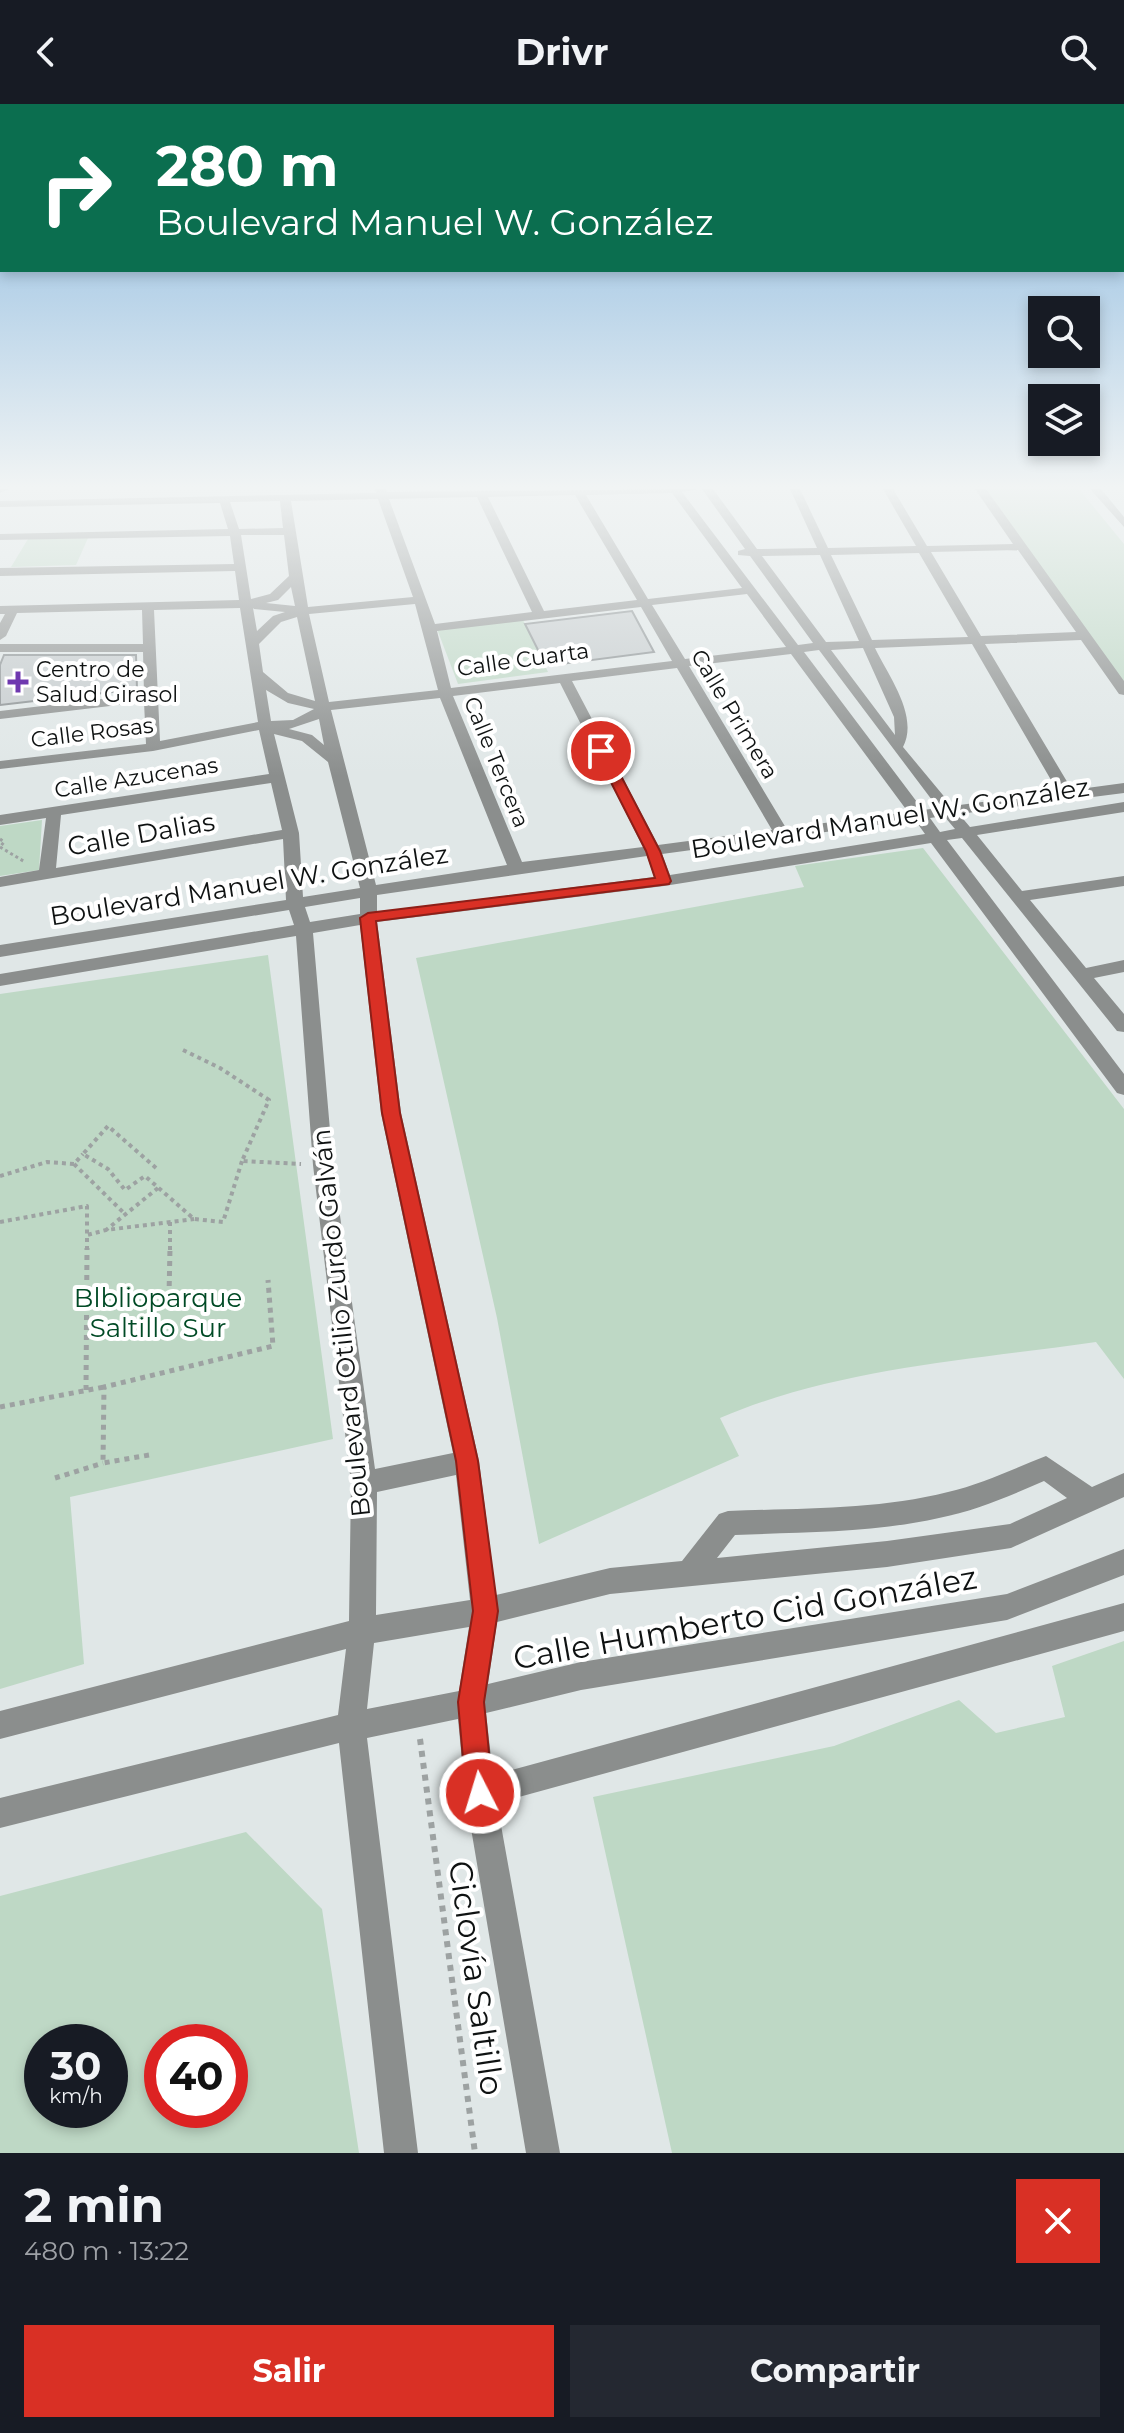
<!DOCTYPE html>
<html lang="es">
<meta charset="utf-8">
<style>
:root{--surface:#171b24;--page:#242831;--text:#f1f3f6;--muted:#9ea1a6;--accent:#d93025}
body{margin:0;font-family:Montserrat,sans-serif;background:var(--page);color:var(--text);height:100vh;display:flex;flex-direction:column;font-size:30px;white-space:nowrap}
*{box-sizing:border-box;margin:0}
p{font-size:26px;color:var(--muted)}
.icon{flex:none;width:44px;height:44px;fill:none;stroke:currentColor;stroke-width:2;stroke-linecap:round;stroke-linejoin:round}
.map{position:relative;height:2049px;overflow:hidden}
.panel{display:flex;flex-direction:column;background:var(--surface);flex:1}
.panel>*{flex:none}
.hud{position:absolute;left:0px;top:0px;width:1124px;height:168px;box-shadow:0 4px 12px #0003;background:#0b6e4f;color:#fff;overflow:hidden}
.buttons{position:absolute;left:1028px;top:192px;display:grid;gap:16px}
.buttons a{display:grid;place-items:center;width:72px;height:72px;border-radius:0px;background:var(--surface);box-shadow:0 4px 12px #0003;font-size:40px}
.speed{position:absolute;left:24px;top:1920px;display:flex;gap:16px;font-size:40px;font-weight:700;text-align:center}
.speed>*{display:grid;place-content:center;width:104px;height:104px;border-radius:50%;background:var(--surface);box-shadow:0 4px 12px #0003;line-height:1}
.speed small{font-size:20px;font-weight:400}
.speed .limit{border:12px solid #d22;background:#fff;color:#111}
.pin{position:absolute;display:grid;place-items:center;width:68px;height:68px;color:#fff;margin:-34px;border:4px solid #fff;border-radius:50%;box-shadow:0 2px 8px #0007}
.me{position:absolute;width:88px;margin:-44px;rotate:355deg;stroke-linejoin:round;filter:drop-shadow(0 0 6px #0008)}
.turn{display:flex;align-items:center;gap:28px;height:168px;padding:0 24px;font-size:36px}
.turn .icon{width:104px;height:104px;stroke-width:2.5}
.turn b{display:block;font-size:56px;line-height:68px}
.round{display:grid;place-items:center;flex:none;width:84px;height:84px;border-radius:0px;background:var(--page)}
.summary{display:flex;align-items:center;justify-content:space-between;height:136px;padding:0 24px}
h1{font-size:48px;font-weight:700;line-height:60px}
.cta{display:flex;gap:16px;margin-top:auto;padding:16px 24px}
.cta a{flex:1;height:92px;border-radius:0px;background:var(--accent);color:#fff;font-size:32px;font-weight:700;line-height:92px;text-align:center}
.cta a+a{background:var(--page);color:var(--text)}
header{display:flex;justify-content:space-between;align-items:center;height:104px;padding:0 24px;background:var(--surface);font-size:36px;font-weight:700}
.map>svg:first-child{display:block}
</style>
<header><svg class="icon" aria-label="back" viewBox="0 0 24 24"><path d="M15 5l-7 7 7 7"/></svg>Drivr<svg class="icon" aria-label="search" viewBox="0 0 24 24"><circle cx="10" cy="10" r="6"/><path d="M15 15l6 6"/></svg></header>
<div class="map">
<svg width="1124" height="2049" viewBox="0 0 1124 2049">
<rect width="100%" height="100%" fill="#e0e7e7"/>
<path fill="#bed8c5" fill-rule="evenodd" d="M986,385H1079L1124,440V581Z
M88,434L76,461L11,463L28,435Z
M523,516L548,568L458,580L437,525Z
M42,716L39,766L0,772V722Z
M923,744L1124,1005V1275L1096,1238C971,1256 837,1264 720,1314L739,1352L539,1440L497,1214L416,854L804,783L795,762Z
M268,851L333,1335L70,1393L84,1560L0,1585V890Z
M1124,1537V2049H672L593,1693L834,1642L959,1596L996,1629L1065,1613L1052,1562Z
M246,1728L322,1805L359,2049H0V1792ZM110,1938V2006H42V1938ZM162,1938H230V2006H162Z"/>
<path fill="#c4cacc" stroke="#878d8f" stroke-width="2" d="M632,507L654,548L546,562L525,520Z
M4,551H136L137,585L0,601V561Z"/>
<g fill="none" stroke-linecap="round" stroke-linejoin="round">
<path stroke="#9da2a2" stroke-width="3" stroke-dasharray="3 3" stroke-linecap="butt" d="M0,735L4,738L0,743
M0,743L25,758"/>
<path stroke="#9da2a2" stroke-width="4" stroke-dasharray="4 4" stroke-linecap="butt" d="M183,946L220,964L269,996L242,1057L301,1060
M74,1060L125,1110
M156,1064L108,1022L83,1050L108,1065L125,1086L145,1072L194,1115L223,1118L242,1057
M0,1072L47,1058L74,1060L83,1050
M158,1084L106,1126L194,1115
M0,1118L87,1102V1131
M87,1146V1131L106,1126
M170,1146V1118"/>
<path stroke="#9da2a2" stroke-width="5" stroke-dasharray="5 5" stroke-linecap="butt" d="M169,1192L170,1144
M86,1286L87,1144
M0,1303L104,1283
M149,1351L103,1359L104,1283L273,1242L268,1176
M55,1374L103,1359"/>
<path stroke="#9da2a2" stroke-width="6" stroke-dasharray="6 6" stroke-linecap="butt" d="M420,1635L475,2049"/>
<path fill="#8b8e8d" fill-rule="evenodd" d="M0,385H9L0,389Z
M375,385H385L387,388L699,385L682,388L798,541L813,539L750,452L738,451V447L745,445L702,385H713L757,445L817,444L790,385H800L828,444L916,442L883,385H893L927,442L1013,440L975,385H986L1124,577V591L1119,590L1081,536L985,540L1072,686L1124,679V689L959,710L970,723L1124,698V708L977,731L1022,787L1124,772V782L1030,796L1086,864L1124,856V868L1094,874L1124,910V928L1117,927L962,734L947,736L1124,970V991L1117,989L931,739L664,782L377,818L401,1009L479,1357L496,1491L610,1464L682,1457L719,1410L728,1407C801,1404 877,1406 948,1388C982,1380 1013,1365 1046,1352L1092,1383L1124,1369V1393L1011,1444L887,1463L610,1490L497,1518L488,1580L581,1558L1007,1490L1124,1445V1471L1007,1516L581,1586L486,1609L493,1671L1124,1499V1527L497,1699L560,2049H526L465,1689L458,1615L367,1634L418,2049H384L339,1639L0,1724V1694L338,1611L346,1545L0,1635V1607L349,1517L351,1379L313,1061L296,832L0,882V870L294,821L289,806L0,853V841L286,796L283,735L0,783V773L39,766L46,714L0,721V711L269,670L259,626L153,647L0,665V657L146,640L144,598L0,615V607L144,590L143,548H0V540H143L142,506L17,509L6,532L0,536V519L5,510H0V502L239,496L235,467L0,472V464L234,460L230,432L0,436V430L228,425L220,399L0,403V397L376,389ZM672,389L742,484L648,495L586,391ZM575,391L637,496L544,507L488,393ZM477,393L532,508L435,520L389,395ZM378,395L413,493L308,503L291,397ZM280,397L283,424L239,425L230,398ZM241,431H284L289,472L270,490L251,495ZM1018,446L1076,528L981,532L931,448ZM919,449L968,533L872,536L831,451ZM820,451L859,537L826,538L762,452ZM291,483L295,502L266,499L278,496ZM747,490L786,543L685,555L652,501ZM415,500L438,586L329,598L309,510ZM641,503L672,557L451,584L437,527ZM240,504L258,618L160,637L154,506ZM253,504L254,505L285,508L273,512L257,527ZM297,513L315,597L288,589L263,568L259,540L281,518ZM972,540L1058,688L952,702L903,643C919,612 889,573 875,544ZM863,544L894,613L895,631L831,546ZM819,546L938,704L923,706L804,548ZM791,550L908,708L786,724L689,562ZM677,564L772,726L658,741L572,577ZM560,579L643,743L522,758L453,592ZM266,586L288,599L314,605L293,616L271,617ZM440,594L507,761L376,781L331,606ZM319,615L324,641L312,631L289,625ZM274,630L302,637L328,658L360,784L303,793L299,729ZM271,679L282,726L56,764L61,711ZM944,712L955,725L940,728L930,714ZM915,716L925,730L670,771L662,750ZM647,752L654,773L377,808V791ZM360,794V810L310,818L305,803ZM360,821L381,1009L453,1349L375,1365L333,1061L313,829ZM456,1371L470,1496L376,1511L377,1388ZM1044,1377L1067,1394L1010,1420L887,1437L717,1454L735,1431C802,1428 872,1429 939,1414C975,1407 1010,1392 1044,1377ZM469,1523L459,1587L367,1605L374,1539Z
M1090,385H1101L1124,413V423Z"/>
</g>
<linearGradient id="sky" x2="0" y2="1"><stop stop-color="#82b4de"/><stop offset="0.57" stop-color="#f1f4f4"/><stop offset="1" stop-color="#f1f4f4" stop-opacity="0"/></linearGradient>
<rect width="1124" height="672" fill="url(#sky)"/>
<path fill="#d93025" stroke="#8d1f18" stroke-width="2" d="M601,643L608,647L660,747L671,777L669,780L376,817L400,1009L478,1357L498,1507L484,1598L493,1689L489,1699L480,1702L470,1699L466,1689L458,1598L473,1507L456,1357L382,1009L360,814L368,809L655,774L646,747L595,647Z"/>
<path fill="#6e38af" stroke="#fff" stroke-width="3" d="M14 566h8v8h8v8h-8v8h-8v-8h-8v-8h8z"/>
<g text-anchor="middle" stroke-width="8" stroke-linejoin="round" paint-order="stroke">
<g font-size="22" fill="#0f1212" stroke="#fff">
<text transform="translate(523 555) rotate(-8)" y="8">Calle Cuarta</text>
<text transform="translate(735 610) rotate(59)" y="8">Calle Primera</text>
<text transform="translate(92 628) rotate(-7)" y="8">Calle Rosas</text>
<text transform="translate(497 658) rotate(68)" y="8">Calle Tercera</text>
<text transform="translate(136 673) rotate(-9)" y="8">Calle Azucenas</text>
</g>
<g font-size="22" fill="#0f1212" stroke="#fff" text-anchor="start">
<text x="36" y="573">Centro de<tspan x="36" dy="25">Salud Girasol</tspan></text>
</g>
<g font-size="26" fill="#0f1212" stroke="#fff">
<text transform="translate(890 714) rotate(-9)" y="9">Boulevard Manuel W. González</text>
<text transform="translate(141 730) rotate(-10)" y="9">Calle Dalias</text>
<text transform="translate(249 781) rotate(-9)" y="9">Boulevard Manuel W. González</text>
<text transform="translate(341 1219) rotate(-96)" y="9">Boulevard Otilio Zurdo Galván</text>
</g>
<g font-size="26" fill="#004a25" stroke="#fff">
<text x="158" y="1203">Blblioparque<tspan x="158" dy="30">Saltillo Sur</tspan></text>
</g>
<g font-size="32" fill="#0f1212" stroke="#fff">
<text transform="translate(745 1514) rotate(-10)" y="11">Calle Humberto Cid González</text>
<text transform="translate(476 1874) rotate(82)" y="11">Ciclovía Saltillo</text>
</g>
</g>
</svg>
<div class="buttons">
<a><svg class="icon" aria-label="search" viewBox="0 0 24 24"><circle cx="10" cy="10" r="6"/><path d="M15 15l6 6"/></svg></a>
<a><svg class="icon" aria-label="layers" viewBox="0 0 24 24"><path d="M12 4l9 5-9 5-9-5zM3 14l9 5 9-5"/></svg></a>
</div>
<div class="speed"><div>30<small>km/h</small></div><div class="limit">40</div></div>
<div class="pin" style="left:601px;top:647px;background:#d93025"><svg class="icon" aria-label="arrive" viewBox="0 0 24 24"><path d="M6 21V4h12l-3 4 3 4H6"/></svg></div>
<svg class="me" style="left:480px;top:1689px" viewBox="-20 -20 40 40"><circle r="17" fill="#d93025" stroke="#fff" stroke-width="3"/><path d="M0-11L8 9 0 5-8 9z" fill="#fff"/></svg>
<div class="hud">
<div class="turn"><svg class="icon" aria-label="right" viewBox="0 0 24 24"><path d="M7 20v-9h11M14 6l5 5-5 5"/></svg><div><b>280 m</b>Boulevard Manuel W. González</div></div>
</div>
</div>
<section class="panel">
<div class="summary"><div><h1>2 min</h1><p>480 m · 13:22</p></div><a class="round" style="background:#d93025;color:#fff"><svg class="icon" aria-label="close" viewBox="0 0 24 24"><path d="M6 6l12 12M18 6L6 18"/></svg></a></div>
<div class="cta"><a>Salir</a><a>Compartir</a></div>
</section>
